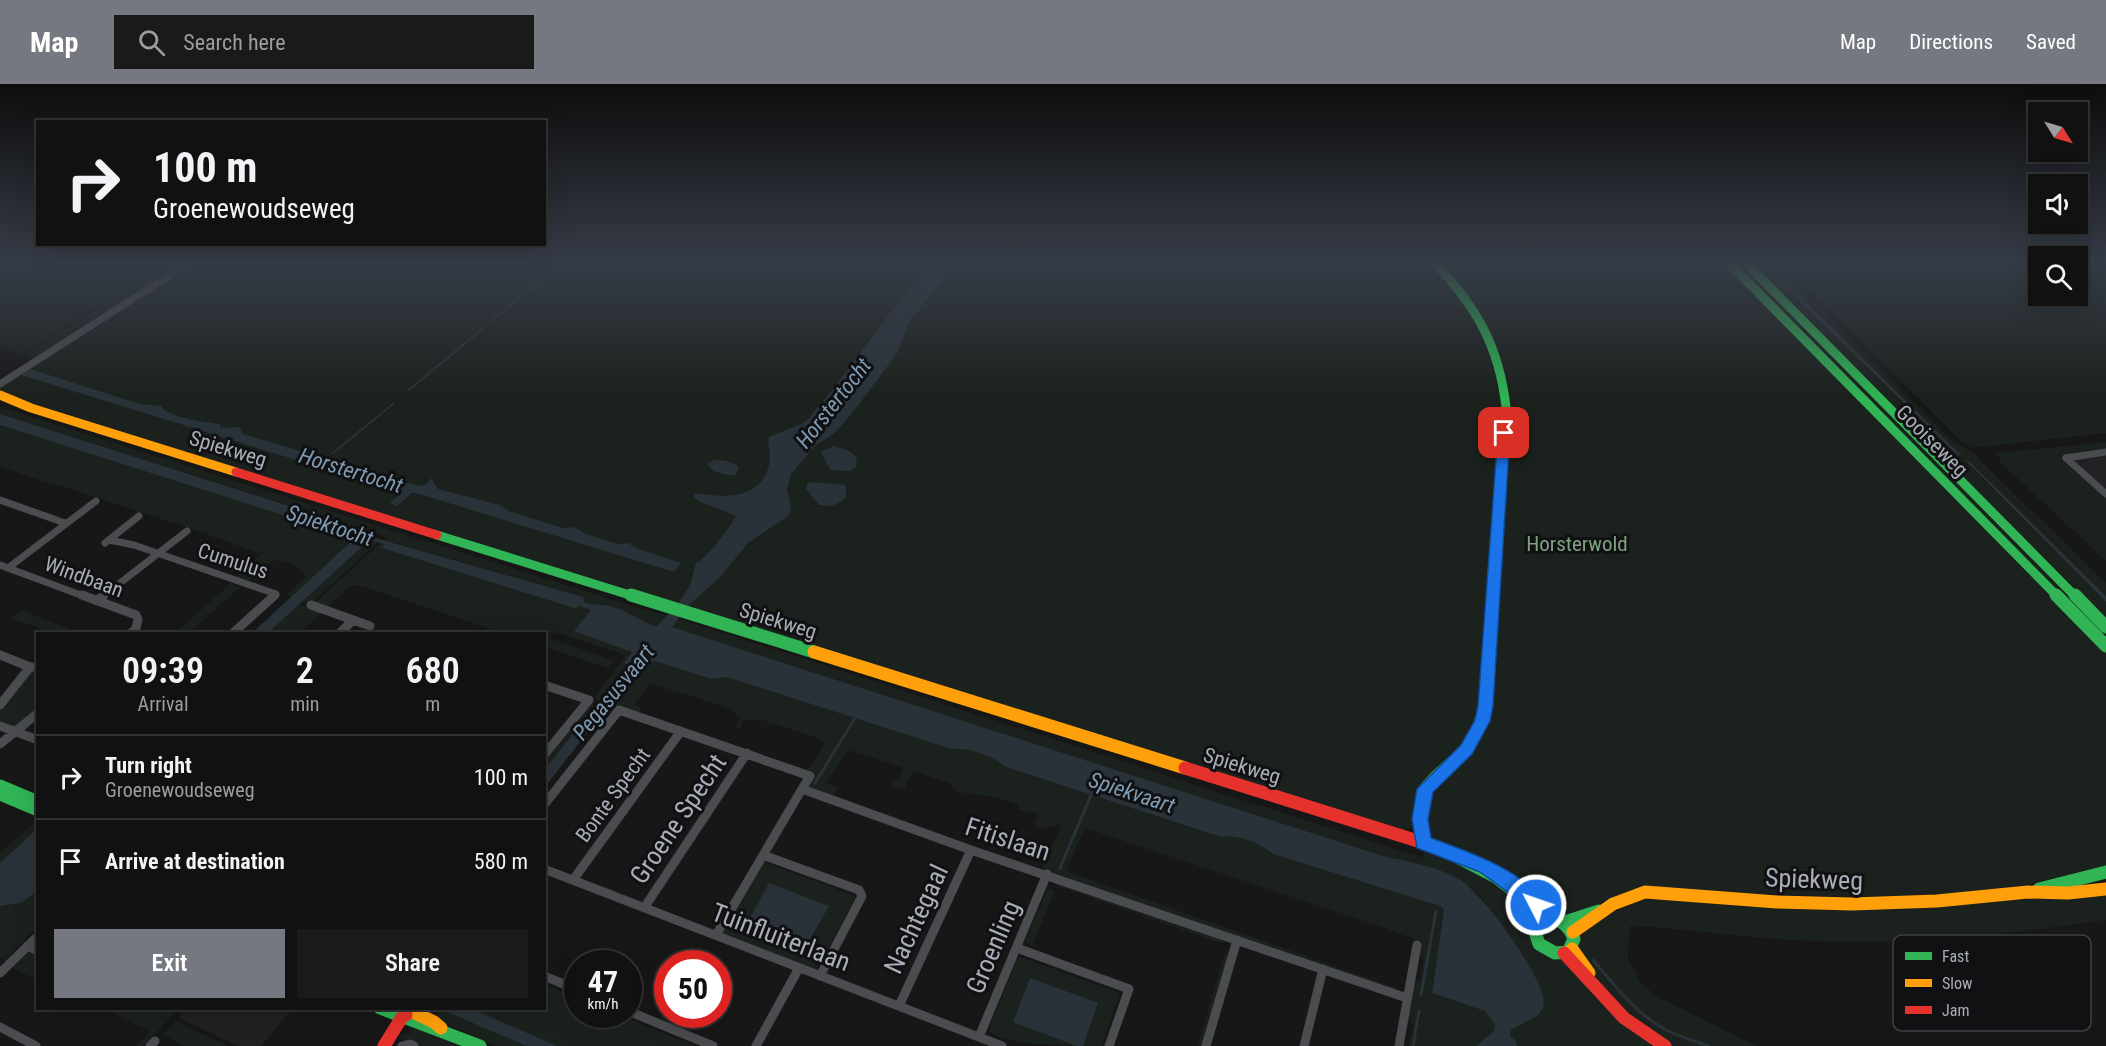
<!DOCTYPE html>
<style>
:root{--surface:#111;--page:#1a1a1a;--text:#f1f3f6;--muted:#9c9d9f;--line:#303131;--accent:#757880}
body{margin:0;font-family:"Roboto Condensed",sans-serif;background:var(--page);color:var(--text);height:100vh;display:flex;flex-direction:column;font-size:22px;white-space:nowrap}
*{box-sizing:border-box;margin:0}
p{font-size:20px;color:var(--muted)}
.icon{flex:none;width:33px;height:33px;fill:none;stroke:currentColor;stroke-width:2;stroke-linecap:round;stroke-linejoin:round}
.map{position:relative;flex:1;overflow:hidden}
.side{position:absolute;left:36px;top:548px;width:510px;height:378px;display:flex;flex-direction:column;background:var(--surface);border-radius:0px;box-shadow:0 6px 24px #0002,0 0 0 2px var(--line)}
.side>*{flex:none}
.hud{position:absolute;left:36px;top:36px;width:510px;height:126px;border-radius:0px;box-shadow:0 6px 24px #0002,0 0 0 2px var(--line);background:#111;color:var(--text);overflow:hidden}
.needle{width:39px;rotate:127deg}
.buttons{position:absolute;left:2028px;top:18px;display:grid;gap:12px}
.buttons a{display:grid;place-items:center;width:60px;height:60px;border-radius:0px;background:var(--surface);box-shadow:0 6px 24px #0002,0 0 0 2px var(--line);font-size:30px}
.speed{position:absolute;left:564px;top:866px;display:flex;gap:12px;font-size:30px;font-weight:700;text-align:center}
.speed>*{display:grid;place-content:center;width:78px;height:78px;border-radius:50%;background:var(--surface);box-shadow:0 6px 24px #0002,0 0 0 2px var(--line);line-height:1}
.speed small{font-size:15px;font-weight:400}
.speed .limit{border:9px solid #d22;background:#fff;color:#111}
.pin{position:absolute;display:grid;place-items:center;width:51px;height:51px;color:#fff;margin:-26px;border-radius:12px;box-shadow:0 3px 9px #0006}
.me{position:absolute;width:66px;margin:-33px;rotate:311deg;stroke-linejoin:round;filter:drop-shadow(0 0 4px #0008)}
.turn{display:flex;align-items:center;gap:21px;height:126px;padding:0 18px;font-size:27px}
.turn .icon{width:78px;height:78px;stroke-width:2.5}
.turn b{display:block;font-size:42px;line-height:51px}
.eta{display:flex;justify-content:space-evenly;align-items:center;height:102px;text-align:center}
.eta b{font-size:36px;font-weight:600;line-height:42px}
.cta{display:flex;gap:12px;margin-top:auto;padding:12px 18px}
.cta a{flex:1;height:69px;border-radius:0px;background:var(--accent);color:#fff;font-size:24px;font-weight:600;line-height:69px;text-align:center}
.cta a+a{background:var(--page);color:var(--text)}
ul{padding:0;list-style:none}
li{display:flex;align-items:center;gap:18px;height:84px;padding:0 18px;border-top:2px solid var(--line)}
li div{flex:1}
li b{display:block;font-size:22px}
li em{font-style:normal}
header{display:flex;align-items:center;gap:36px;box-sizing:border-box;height:84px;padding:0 30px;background:var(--accent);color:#fff}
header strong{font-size:28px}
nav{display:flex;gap:33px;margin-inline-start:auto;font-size:21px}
.search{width:420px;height:54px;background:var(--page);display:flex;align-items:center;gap:15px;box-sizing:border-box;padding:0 21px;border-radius:0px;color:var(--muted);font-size:22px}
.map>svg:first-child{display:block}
</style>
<header>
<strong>Map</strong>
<div class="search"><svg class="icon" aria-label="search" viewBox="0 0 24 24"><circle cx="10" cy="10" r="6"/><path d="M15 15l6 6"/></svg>Search here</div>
<nav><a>Map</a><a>Directions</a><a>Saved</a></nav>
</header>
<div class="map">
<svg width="2106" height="962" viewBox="0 0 2106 962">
<rect width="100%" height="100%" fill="#171717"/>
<path fill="#212124" d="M2106,365V413L2059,370Z
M188,924H293L261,962H238L179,934Z"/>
<path fill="#1b211c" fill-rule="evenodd" d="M0,179H168L22,270L0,264Z
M170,179H186L34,274L23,271Z
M191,179H1725L2106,566V781C2072,789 2032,801 1999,805C1881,819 1764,811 1646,803L1630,806L1567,834L1548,829L1504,789L1487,779L1429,754L1426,749L1419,715L1412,743L1400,747L687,523L708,504L696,479V485L691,491L693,495L678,520L665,518L0,310V302ZM24,292L140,320L161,322C169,334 205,338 220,340L221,344H239L243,350L252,353L419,402L427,400L438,405L500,421L509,427L563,444L575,443L584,449L618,460L628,459L636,464L681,479L674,487L416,409L398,412L397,407Z
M1733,179H1743L2106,547V558Z
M1749,179H1761L1957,371H1961L1766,179H1773C1833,236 1891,294 1948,353C1959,363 1977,368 1984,380L2106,499V512L1969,377H1965L2106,518V535Z
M1781,179H2038V212H2078V179H2106V349L1972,364L1961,357Z
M0,323L652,528L669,531L656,543L602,521L595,522L583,518V513L388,457L384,455L386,453L376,449L0,330Z
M0,341L356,454L292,513L287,510L306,493C301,481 281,472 268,479C260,483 254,493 246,499L236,493L261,470L210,451L59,401C37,397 20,389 0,382Z
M2106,358V365L2059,370L2106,413V477L2001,379L1997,369Z
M370,457L378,458L312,519L303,517L366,458Z
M381,459L384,461L383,464L577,525L579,522L592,527L574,547L632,567L624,579L627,580L600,616L594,614L626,571L554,548L549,554L613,576L614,577L608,584L545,563L544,549H503L361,502L352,501L325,524L313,520Z
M231,499L240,503L189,549H175Z
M299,520L323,528L300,549H268Z
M21,526L80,549H50L11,534Z
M677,534L1423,774L1424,763L1452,772L1512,809L1552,872C1583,846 1607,827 1647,815L1837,826L1939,823L2106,807V836C1997,852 1886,863 1775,855C1726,851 1679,844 1630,842L1628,874L1642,901L1662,915L1757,962H1517L1516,957L1510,952L1511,946L1528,937L1520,870L1481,813L1471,803L1447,790L1383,772L675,544L672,543Z
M655,577L711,595L727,593L951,665C968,663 993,672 1006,683L1221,753C1235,749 1262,760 1273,770L1440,822L1444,824L1432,909L1485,927L1495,941L1494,947L1476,962H1409L1413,940L1406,936L1413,895L1420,898L1424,873L1417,871L1419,860L1415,856L1383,843L1085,744L1066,787L1396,904L1395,907L1042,786L1061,741L1046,744L1036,742L1035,738L1039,730L1019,725L1018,721L995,713L958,708L951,703V700L916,688L911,691L904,705L893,704L891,701L901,690L903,684L848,666L827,699L838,704L832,714L810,706L809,701L815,690L805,686L811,682L825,658L820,655L762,636H744L739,645H735L740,633L723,622L656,601L651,600L634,620L642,624L638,630L610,620L638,587Z
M29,586H37V626L15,645L0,639V625Z
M588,619L595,621L545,685V674Z
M34,739L37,740V745L0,779V769Z
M763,778L856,812L816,886L721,849Z
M1055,797L1225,856L1223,860L1055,801Z
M1048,804L1055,807L1032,862L1025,858Z
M37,808V843L5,875L0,873V822L20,819Z
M1547,839H1555L1569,851L1567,862L1559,864L1543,856L1541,847Z
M29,867L37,871V895L12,884Z
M1225,868L1229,869L1202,962H1198Z
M1021,873L1120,909L1102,962C1077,962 1002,962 989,947L990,942L1017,876Z
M545,900L577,914L578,930H617L695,962H557L470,924H544Z
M106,924H180L143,962H136L151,946L131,939Z
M433,924H438L526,962H495L440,937Z
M176,937L228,962H184L163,951Z
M413,945L421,946L458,962H420L400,953Z"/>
<path fill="#2a3239" d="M931,179H956L909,238L898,268L860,319L837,347L814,363L791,390L787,405L791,424L788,432L748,459L721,492L687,523L672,543L1383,772C1408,778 1436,782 1459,795C1484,810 1534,882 1543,911C1544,915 1544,920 1543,925L1537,932L1511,946L1510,952L1516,957L1517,962H1476L1494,947L1495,941L1485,927L1432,909L1444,825L1440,822L1273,770C1262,760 1235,749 1221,753L1006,683C993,672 968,663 951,665L727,593L711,595L655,577L646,581L624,601L545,703V685L627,581L624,579L632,568L574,547L591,526L579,522L577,525L382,464L384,460L373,457L366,459L268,549H252L355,454L0,341V330L349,441L367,447L376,454L583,513L584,518C591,521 595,520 603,521C622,523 639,536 656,543L678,520L690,501L696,479C707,475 730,443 736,432L699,417L693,412L695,409C725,414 764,416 770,376C771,368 767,361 769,353L803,339L809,334C852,284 887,228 931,179Z
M1761,179H1766L1961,371H1957Z
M30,285L140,320L161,322C168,334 206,338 220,340L221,344L239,343L243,350L419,402L427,400L431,394L438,405L500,421L509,427L563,444L575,443L584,449L618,460L628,459L636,464L681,479L674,488L416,409H412L397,422L390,419L398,412L397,407L21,291Z
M834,362C846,366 860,368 856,383L849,387L830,386L821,368Z
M714,376C723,376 731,377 739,383L736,391C724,391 715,390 707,380Z
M1965,376L1969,377L2106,512V518Z
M812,398L844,401L846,404V414L833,422L819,421L806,405L807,400Z
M37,745V808L20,819L0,822V779Z
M769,799L829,822L809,857L749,836Z
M1030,894L1098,919L1083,962H1077L1013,938Z
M438,924H470L557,962H526Z"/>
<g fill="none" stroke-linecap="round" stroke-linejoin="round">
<path stroke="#2a3239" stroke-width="2" d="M555,184L561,179
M491,237L549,189
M409,306L482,245
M333,369L393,320"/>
<path stroke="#2a3239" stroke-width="3" d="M815,699L855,634
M1060,784L1091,711
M1593,876C1615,902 1637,931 1668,947C1681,953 1695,957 1708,962
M1421,911L1436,827
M1413,962L1419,927"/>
<path stroke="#4b4c50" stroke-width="7" d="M0,300L189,179
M2066,374L2106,410
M2066,374L2106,368
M0,416L65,439
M109,456L134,461L276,510L273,513
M105,459L139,432
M0,481L86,513
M8,484L96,417
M102,513L187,447"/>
<path stroke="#4b4c50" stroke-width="9" d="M82,511L136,531L138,535L136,545L131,549
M97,517L104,511
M311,521L370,542
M233,549L275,511
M340,549L353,536
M0,571L30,583H38
M544,601L589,616L544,671
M0,621L30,583
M0,642L38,656
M0,660L38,629
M544,721L619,626L810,692L802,705L971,766L1407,914
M763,771L859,806L862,812L820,892
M544,785L1002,962
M573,796L681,647
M644,824L747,669
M716,851L802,705
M27,862L38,867
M1017,864L1129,905L1109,962
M0,889L38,852
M544,892L578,906
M899,922L971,766
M628,927L713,962
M0,943L36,962
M979,953L1047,790
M150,962L155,957
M402,962L410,960L414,962
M756,962L799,884
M1206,962L1237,856
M1304,962L1323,885
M1399,962L1417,861"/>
<path stroke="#30b455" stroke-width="9" d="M1435,179C1477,224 1499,262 1506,323L1493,513
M1729,179L2058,513
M1746,179L2076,513
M437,451L636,513"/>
<path stroke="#30b455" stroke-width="13" d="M631,511L814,568
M2056,511L2106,562
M2075,511L2106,543
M0,702L38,718
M0,710L38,726
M1423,758L1421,723L1426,704L1437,692L1467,665L1476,650L1484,628L1493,511
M1440,764L1496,793L1547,832
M2039,805L2106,788
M1543,832C1558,834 1569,840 1574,855L1568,868L1555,869L1539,860L1533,842Z
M1565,838L1599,827
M380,924L480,962"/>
<path stroke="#ff9f0a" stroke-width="9" d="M0,311L31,324L236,388"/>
<path stroke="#ff9f0a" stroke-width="13" d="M814,568L1185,684
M1573,848L1613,820L1645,808L1777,818L1852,820L1937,817L2028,808L2068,809L2106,805
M1572,865L1589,889
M404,924L434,938L441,944"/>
<path stroke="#e5322d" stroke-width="9" d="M236,388L437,451"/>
<path stroke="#e5322d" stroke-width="13" d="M1185,684L1440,764
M1517,810L1536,837
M1564,869L1624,934L1665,962
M384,962L402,933L406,931"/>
</g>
<linearGradient id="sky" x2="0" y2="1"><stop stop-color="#0d0d0d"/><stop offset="0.57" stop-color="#363c47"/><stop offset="1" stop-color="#363c47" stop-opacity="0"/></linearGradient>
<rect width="2106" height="314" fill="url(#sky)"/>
<path fill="#1a73e8" stroke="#114b97" stroke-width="1.5" d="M1504,345L1510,349L1493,622L1490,637L1472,670L1433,708L1428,735L1431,754C1463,766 1530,788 1544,821L1542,827L1536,829L1480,788L1417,764L1412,735L1417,705L1461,661L1475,636L1478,622L1498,349Z"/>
<g text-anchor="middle" stroke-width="6" stroke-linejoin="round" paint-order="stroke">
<g font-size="21" fill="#a8adb8" stroke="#111113">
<text transform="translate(1932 357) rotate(45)" y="7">Gooiseweg</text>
<text transform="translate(228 365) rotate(17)" y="7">Spiekweg</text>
<text transform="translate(233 477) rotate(18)" y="7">Cumulus</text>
<text transform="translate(84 493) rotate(20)" y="7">Windbaan</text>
<text transform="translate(778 537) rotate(17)" y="7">Spiekweg</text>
<text transform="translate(1242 682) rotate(17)" y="7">Spiekweg</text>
<text transform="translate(613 711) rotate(-54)" y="7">Bonte Specht</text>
</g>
<g font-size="21" fill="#7fa381" stroke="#111113">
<text x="1577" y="467">Horsterwold</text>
</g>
<g font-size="22" font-style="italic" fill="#7f9bb3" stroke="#111113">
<text transform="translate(833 319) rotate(-52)" y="8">Horstertocht</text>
<text transform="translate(351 386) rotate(17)" y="8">Horstertocht</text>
<text transform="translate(330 441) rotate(18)" y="8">Spiektocht</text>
<text transform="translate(613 608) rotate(-51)" y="8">Pegasusvaart</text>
<text transform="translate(1132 708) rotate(18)" y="8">Spiekvaart</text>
</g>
<g font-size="26" fill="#a8adb8" stroke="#111113">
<text transform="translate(678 735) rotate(-56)" y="9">Groene Specht</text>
<text transform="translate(1008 755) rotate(18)" y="9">Fitislaan</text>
<text transform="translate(1814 795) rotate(2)" y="9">Spiekweg</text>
<text transform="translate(916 835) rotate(-65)" y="9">Nachtegaal</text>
<text transform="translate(781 853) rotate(21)" y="9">Tuinfluiterlaan</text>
<text transform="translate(993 863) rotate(-67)" y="9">Groenling</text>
</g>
</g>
<rect x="1893" y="851" width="198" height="96" rx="9" fill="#111113" stroke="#3e4045" stroke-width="1.5"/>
<rect x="1905" y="868" width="27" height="8" fill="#30b455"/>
<rect x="1905" y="895" width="27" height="8" fill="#ff9f0a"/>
<rect x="1905" y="922" width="27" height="8" fill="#e5322d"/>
<g font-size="16" fill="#a8adb8">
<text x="1942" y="878">Fast</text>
<text x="1942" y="905">Slow</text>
<text x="1942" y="932">Jam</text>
</g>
</svg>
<div class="buttons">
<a><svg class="needle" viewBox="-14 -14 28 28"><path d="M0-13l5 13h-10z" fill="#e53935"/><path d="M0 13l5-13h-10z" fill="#9c9d9f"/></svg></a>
<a><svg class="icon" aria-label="sound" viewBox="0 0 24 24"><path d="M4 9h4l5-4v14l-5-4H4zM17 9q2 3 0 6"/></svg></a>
<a><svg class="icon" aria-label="search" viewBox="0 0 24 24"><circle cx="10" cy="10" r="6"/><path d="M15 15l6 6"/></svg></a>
</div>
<div class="speed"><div>47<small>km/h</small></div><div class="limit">50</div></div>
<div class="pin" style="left:1504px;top:349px;background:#d93025"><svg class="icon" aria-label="arrive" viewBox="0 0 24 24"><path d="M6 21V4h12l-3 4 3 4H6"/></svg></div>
<svg class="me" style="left:1536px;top:821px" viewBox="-20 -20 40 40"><circle r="17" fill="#1a73e8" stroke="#fff" stroke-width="3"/><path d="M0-11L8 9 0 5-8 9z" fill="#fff"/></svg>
<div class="hud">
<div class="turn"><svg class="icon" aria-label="right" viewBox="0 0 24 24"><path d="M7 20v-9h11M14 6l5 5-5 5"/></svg><div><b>100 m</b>Groenewoudseweg</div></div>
</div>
<section class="side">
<div class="eta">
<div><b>09:39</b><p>Arrival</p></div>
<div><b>2</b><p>min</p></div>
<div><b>680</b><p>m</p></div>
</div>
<ul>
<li><svg class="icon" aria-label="right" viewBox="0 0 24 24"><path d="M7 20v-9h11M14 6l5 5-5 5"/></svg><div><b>Turn right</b><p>Groenewoudseweg</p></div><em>100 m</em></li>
<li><svg class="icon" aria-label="arrive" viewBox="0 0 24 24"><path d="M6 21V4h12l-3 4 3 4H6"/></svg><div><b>Arrive at destination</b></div><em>580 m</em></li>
</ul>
<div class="cta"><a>Exit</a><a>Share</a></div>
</section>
</div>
